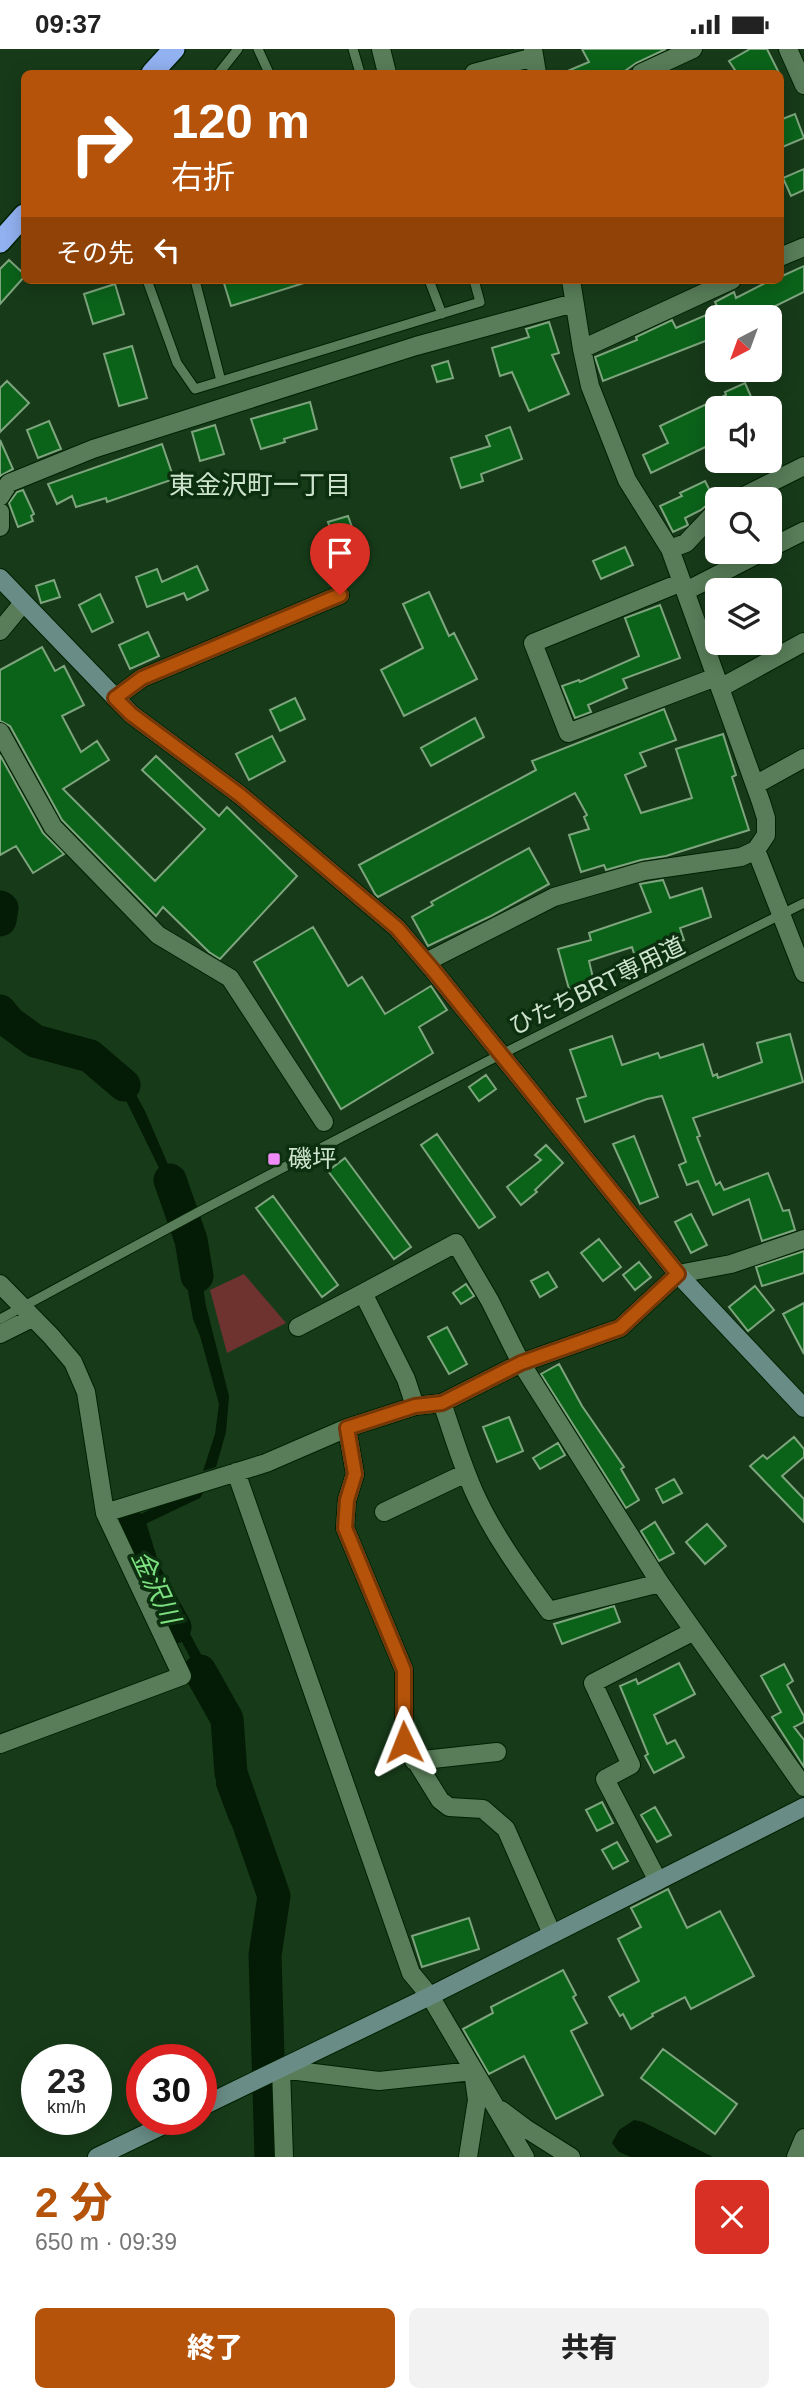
<!DOCTYPE html>
<html lang="ja">
<meta charset="utf-8">
<style>
:root{--surface:#fff;--page:#f2f2f2;--text:#222;--muted:#767676;--accent:#b45309}
body{margin:0;font-family:Arial,"Noto Sans JP",sans-serif;background:var(--page);color:var(--text);height:100vh;display:flex;flex-direction:column;font-size:26px;white-space:nowrap}
*{box-sizing:border-box;margin:0}
p{font-size:23px;color:var(--muted)}
.icon{flex:none;width:38px;height:38px;fill:none;stroke:currentColor;stroke-width:2;stroke-linecap:round;stroke-linejoin:round}
.map{position:relative;height:2108px;overflow:hidden}
.panel{display:flex;flex-direction:column;background:var(--surface);flex:1}
.panel>*{flex:none}
.hud{position:absolute;left:21px;top:21px;width:763px;height:214px;border-radius:10px;box-shadow:0 4px 18px #0003;background:#b45309;color:#fff;overflow:hidden}
.needle{width:46px;rotate:221deg}
.tools{position:absolute;left:705px;top:256px;display:grid;gap:14px}
.tools a{display:grid;place-items:center;width:77px;height:77px;border-radius:10px;background:var(--surface);box-shadow:0 4px 18px #0003;font-size:35px}
.speed{position:absolute;left:21px;top:1995px;display:flex;gap:14px;font-size:35px;font-weight:700;text-align:center}
.speed>*{display:grid;place-content:center;width:91px;height:91px;border-radius:50%;background:var(--surface);box-shadow:0 4px 18px #0003;line-height:1}
.speed small{font-size:18px;font-weight:400}
.speed .limit{border:10px solid #d22;background:#fff;color:#111}
.pin{position:absolute;display:grid;place-items:center;width:60px;height:60px;color:#fff;margin:-72px -30px;border-radius:50% 50% 50% 0;rotate:-45deg;box-shadow:0 0 7px #0007}
.pin .icon{rotate:45deg}
.me{position:absolute;width:77px;margin:-38px;rotate:358deg;stroke-linejoin:round;filter:drop-shadow(0 0 5px #0008)}
.turn{display:flex;align-items:center;gap:24px;height:147px;padding:0 35px;font-size:32px}
.turn .icon{width:91px;height:91px;stroke-width:2.5}
.turn b{display:block;font-size:49px;line-height:60px}
.then{display:flex;align-items:center;height:66px;padding:0 35px;background:#0003;gap:14px;font-size:26px}
.round{display:grid;place-items:center;flex:none;width:74px;height:74px;border-radius:10px;background:var(--page)}
.summary{display:flex;align-items:center;justify-content:space-between;height:119px;padding:0 35px}
h1{font-size:42px;font-weight:800;line-height:52px;color:var(--accent)}
.cta{display:flex;gap:14px;margin-top:auto;padding:14px 35px}
.cta a{flex:1;height:80px;border-radius:10px;background:var(--accent);color:#fff;font-size:28px;font-weight:800;line-height:80px;text-align:center}
.cta a+a{background:var(--page);color:var(--text)}
.status{display:flex;justify-content:space-between;align-items:center;height:49px;padding:0 35px;background:var(--surface);direction:ltr}
.status svg{height:19px;fill:currentColor}
.map>svg:first-child{display:block}
</style>
<div class="status"><b>09:37</b><svg viewBox="0 0 49 12"><path d="M0 12V9h3v3zM5 12V6h3v6zM10 12V3h3v9zM15 12V0h3v12zM26 1h20v11H26zM47 4h2v5h-2z"/></svg></div>
<div class="map">
<svg width="804" height="2108" viewBox="0 0 804 2108">
<rect width="100%" height="100%" fill="#173b19"/>
<path fill="#6f332f" d="M244,1225L286,1274L227,1304L210,1241Z"/>
<path fill="#041b05" d="M93,1003L130,1035L145,1062L189,1164L180,1169L161,1123L121,1041L86,1011Z
M194,1180L206,1257L229,1347L226,1383L216,1418L203,1422L215,1385L219,1355L200,1287L193,1270L179,1192Z
M206,1439L200,1449L139,1478L138,1487L229,1658L213,1663L188,1622L193,1614L132,1498L125,1475L132,1469L189,1443Z
M231,1662C229,1679 223,1699 224,1715C225,1738 239,1772 250,1791C258,1805 277,1828 279,1842C283,1864 271,1898 271,1922L262,1920L271,1848L229,1771L216,1736L219,1684L213,1668Z
M263,1933L273,1935L276,1971L275,2000L261,2017L266,1964Z
M274,2040V2108H264V2042Z
M634,2071L643,2073L713,2108H631L619,2103L612,2094L619,2081Z"/>
<g fill="none" stroke-linecap="round" stroke-linejoin="round">
<path stroke="#041b05" stroke-width="33" d="M0,858L2,859L0,871
M0,962L9,973L35,992L90,1007L124,1036
M170,1131L191,1191L197,1227
M130,1477L144,1523L175,1578
M200,1622L227,1670L231,1724L274,1847L265,1906L271,2108"/>
</g>
<path fill="#0b631a" stroke="#7ea57e" stroke-width="2" d="M582,0H666L636,14L622,24H563L589,13Z
M750,0H767L779,24H737L729,12Z
M795,65L804,89L780,99V71Z
M804,120V141L791,147L783,129Z
M9,211L24,225V228L0,255V220Z
M804,217V243L757,266L756,263L746,268H722L715,253L734,243L736,249L771,231H780V228Z
M223,231H304V234L231,257Z
M115,235L124,265L93,275L84,245Z
M718,261V287L603,332L595,308L637,291L636,288L672,271L676,279Z
M549,273L559,304L552,306L569,345L529,362L512,323L500,327L492,299L529,288L526,280Z
M132,297L147,349L119,357L104,305Z
M448,312L453,329L437,333L432,317Z
M7,332L29,354L0,383V339Z
M745,334L756,359H718V392L651,424L643,406L668,394L660,377L726,346L725,343Z
M310,353L317,380L284,390L285,393L261,400L251,370Z
M49,372L61,400L38,409L27,381Z
M215,376L224,405L200,412L192,383Z
M510,378L522,410L481,425L483,432L461,439L451,409L490,397L486,387Z
M0,391L13,420L0,427Z
M162,395L174,430L107,453L106,449L76,458L72,447L57,455L48,435Z
M705,432L714,450L701,461L685,469L688,476L686,477L673,483L660,457L682,447L680,444Z
M23,441L34,465L31,467L33,472L18,478L9,454L17,443Z
M348,467L358,495L338,502L328,473Z
M625,498L633,516L601,530L593,512Z
M197,517L208,541L187,551L184,544L147,558L136,528L157,520L162,533Z
M54,531L60,548L41,554L36,537Z
M429,543L449,587L454,584L477,630L404,667L381,621L423,599L403,555Z
M100,545L113,573L92,583L79,556Z
M660,556L680,609L623,630L627,639L588,656L591,663L575,669L562,637L579,631L580,633L639,607L625,569Z
M148,583L159,607L130,620L119,596Z
M42,598L55,622L64,617L84,656L62,667L81,703L97,692L109,711L63,740L155,832L205,780L142,721L156,707L219,767L227,758L297,827L220,910L209,903L163,858L156,867L62,771L10,677L0,672V621Z
M295,649L305,670L280,682L270,661Z
M664,660L676,691L640,704L646,717L625,726L641,764L692,749L676,700L723,685L736,726L732,728L749,781L666,807L641,811L606,821L604,816L581,823L569,786L589,780L584,768L587,766L575,744L378,848L375,845L359,816L536,721L532,712Z
M475,669L484,688L431,717L421,699Z
M272,687L285,712L249,731L236,705Z
M0,706L43,784L64,805L33,824L16,797L0,806Z
M529,799L549,835L491,867L428,897L412,868L433,856L431,853Z
M663,831L670,849L702,839L711,868L680,879L684,891L656,900L657,904L636,911L632,898L589,912L594,933L569,940L558,900L591,891L589,884L651,863L640,835Z
M313,878L348,937L362,928L385,965L431,937L447,961L419,978L433,1004L341,1060L254,913Z
M790,985L803,1033L693,1069L700,1087L697,1088L716,1136L720,1133L724,1141L768,1124L783,1162L789,1161L795,1181L762,1192L749,1150L713,1166L698,1132L687,1136L679,1116L686,1113L662,1047L647,1050L585,1073L577,1050L586,1047L570,1001L612,987L622,1016L658,1004L660,1009L703,995L713,1027L717,1025L718,1029L762,1013L757,994Z
M486,1026L496,1040L479,1052L469,1038Z
M437,1085L495,1168L479,1179L421,1096Z
M634,1087L658,1148L640,1155L613,1095Z
M546,1096L563,1114L535,1141L537,1143L521,1156L507,1138L541,1111L535,1106Z
M345,1109L411,1198L394,1210L328,1122Z
M273,1147L338,1236L322,1248L256,1159Z
M691,1165L707,1196L691,1204L675,1173Z
M599,1190L621,1218L603,1232L581,1204Z
M804,1202V1224L762,1237L756,1218Z
M639,1213L651,1228L635,1241L623,1226Z
M548,1223L557,1238L540,1248L531,1232Z
M466,1235L474,1247L461,1255L453,1244Z
M755,1237L774,1261L748,1282L729,1258Z
M804,1254V1305L783,1265Z
M447,1278L467,1315L449,1325L428,1288Z
M559,1315L582,1357L624,1418L621,1420L639,1451L626,1459L541,1325Z
M509,1368L523,1402L497,1413L483,1378Z
M794,1388L804,1400V1408L782,1427L804,1450V1473L750,1417L763,1406L767,1410Z
M558,1394L565,1406L540,1420L533,1409Z
M674,1430L682,1444L663,1454L656,1440Z
M655,1473L674,1504L659,1512L641,1482Z
M707,1475L726,1497L705,1515L686,1493Z
M614,1557L620,1573L562,1595L554,1575Z
M679,1614L695,1645L654,1666L667,1695L675,1691L684,1708L654,1724L645,1707L648,1705L620,1637L636,1630L638,1635Z
M784,1615L793,1632L787,1636L804,1667V1673L794,1678L804,1691V1718L772,1668L781,1663L761,1627Z
M602,1753L613,1774L597,1782L586,1761Z
M655,1758L671,1786L657,1793L641,1766Z
M617,1793L628,1812L613,1820L602,1801Z
M668,1840L687,1879L720,1862L754,1927L691,1960L685,1948L652,1965L653,1967L631,1980L623,1965L620,1967L609,1948L639,1932L618,1890L641,1878L631,1859Z
M469,1869L479,1900L422,1918L412,1887Z
M563,1921L576,1946L573,1948L587,1974L571,1982L603,2046L556,2070L524,2007L489,2025L463,1980L493,1964L491,1958Z
M663,2000L737,2055L715,2085L641,2029Z"/>
<g fill="none" stroke-linecap="round" stroke-linejoin="round">
<g stroke="#002102" stroke-width="11">
<path id="lane" d="M258,0L269,24
M353,0L360,24
M219,24L238,0
M147,231L177,314L195,340L480,253L474,231
M195,231L221,332
M429,231L442,265
M0,1270L202,1161L486,1013L804,854"/>
</g>
<g stroke="#002102" stroke-width="20">
<path id="street" d="M381,0L387,24
M533,0L537,24
M788,0L804,36
M474,24L534,8
M641,24L693,0
M780,208L804,198
M582,300L732,231
M0,448L9,434L93,400L416,297L574,254
M738,450L804,417
M0,463V478
M770,499L804,482
M670,500L686,494L718,460
M682,533L533,594L568,684L716,628
M686,542L764,502
M0,582L23,554
M720,639L804,593
M115,649L142,629L340,546
M0,683L53,778L158,886L230,929L324,1073
M755,736L804,709
M756,801L804,924
M426,913L554,848L644,822L741,808L756,801L766,786V769L761,753L670,500L627,431L590,337L582,300L571,231
M0,1235L51,1287L73,1313L86,1343L105,1464L182,1627L0,1695
M363,1244L456,1194L490,1252L521,1314L660,1534L804,1738
M298,1278L363,1244L406,1330L415,1357
M0,1285L32,1269
M442,1354C453,1385 462,1417 476,1447C495,1488 523,1526 549,1562L660,1534
M347,1379L355,1425L347,1451L345,1479L404,1621V1693L440,1751L449,1758L483,1760L506,1780L552,1885
M236,1423L411,1924L430,1947L525,2108
M384,1463L466,1424
M105,1464L266,1414L347,1379L415,1357L442,1354L521,1314L620,1279L678,1225L731,1215L804,1190
M414,1712L497,1703
M658,1832L605,1730L631,1716L593,1634L694,1582
M501,2061L525,2079L571,2108
M284,2108L281,2020L379,2032L473,2022L477,2051L468,2108
M796,2108L804,2089"/>
</g>
<g stroke="#002102" stroke-width="20">
<path id="secondary" d="M0,529L131,665L240,746L397,879L433,921L678,1225L804,1359
M201,2058L430,1947L804,1758
M97,2108L176,2070"/>
</g>
<g stroke="#002102" stroke-width="24">
<path id="highway" d="M152,24L174,0
M0,193L24,166"/>
</g>
<use href="#lane" stroke="#587d58" stroke-width="9"/>
<use href="#street" stroke="#587d58" stroke-width="18"/>
<use href="#secondary" stroke="#698d86" stroke-width="18"/>
<use href="#highway" stroke="#92b1f1" stroke-width="21"/>
</g>
<g fill="none" stroke-linecap="round" stroke-linejoin="round">
<g stroke="#753606" stroke-width="18">
<path id="route" d="M340,546L142,629L115,649L131,665L240,746L397,879L433,921L678,1225L620,1279L521,1314L442,1354L415,1357L347,1379L355,1425L347,1451L345,1479L404,1621V1693"/>
</g>
<use href="#route" stroke="#b45309" stroke-width="12"/>
</g>
<rect fill="#ef8bf6" stroke="#0c300f" stroke-width="2.5" x="267" y="1103" width="14" height="14" rx="3.5"/>
<g text-anchor="middle" stroke-width="7" stroke-linejoin="round" paint-order="stroke">
<g font-size="24" fill="#cee3ce" stroke="#0c300f">
<text transform="translate(597 937) rotate(-26)" y="8">ひたちBRT専用道</text>
</g>
<g font-size="24" fill="#cee3ce" stroke="#0c300f" text-anchor="start">
<text x="288" y="1118">磯坪</text>
</g>
<g font-size="26" fill="#cee3ce" stroke="#0c300f">
<text x="260" y="445">東金沢町一丁目</text>
</g>
<g font-size="26" font-style="italic" fill="#7de181" stroke="#0c300f">
<text transform="translate(156 1538) rotate(65)" y="9">金沢川</text>
</g>
</g>
</svg>
<div class="tools">
<a><svg class="needle" viewBox="-14 -14 28 28"><path d="M0-13l5 13h-10z" fill="#e53935"/><path d="M0 13l5-13h-10z" fill="#767676"/></svg></a>
<a><svg class="icon" aria-label="sound" viewBox="0 0 24 24"><path d="M4 9h4l5-4v14l-5-4H4zM17 9q2 3 0 6"/></svg></a>
<a><svg class="icon" aria-label="search" viewBox="0 0 24 24"><circle cx="10" cy="10" r="6"/><path d="M15 15l6 6"/></svg></a>
<a><svg class="icon" aria-label="layers" viewBox="0 0 24 24"><path d="M12 4l9 5-9 5-9-5zM3 14l9 5 9-5"/></svg></a>
</div>
<div class="speed"><div>23<small>km/h</small></div><div class="limit">30</div></div>
<div class="pin" style="left:340px;top:546px;background:#d93025"><svg class="icon" aria-label="arrive" viewBox="0 0 24 24"><path d="M6 21V4h12l-3 4 3 4H6"/></svg></div>
<svg class="me" style="left:404px;top:1693px" viewBox="-20 -20 40 40"><path d="M0-17L14 15 0 8-14 15z" fill="#b45309" stroke="#fff" stroke-width="4"/></svg>
<div class="hud">
<div class="turn"><svg class="icon" aria-label="right" viewBox="0 0 24 24"><path d="M7 20v-9h11M14 6l5 5-5 5"/></svg><div><b>120 m</b>右折</div></div>
<div class="then">その先<svg class="icon" aria-label="left" viewBox="0 0 24 24"><path d="M17 20v-9H6M10 6l-5 5 5 5"/></svg></div>
</div>
</div>
<section class="panel">
<div class="summary"><div><h1>2 分</h1><p>650 m · 09:39</p></div><a class="round" style="background:#d93025;color:#fff"><svg class="icon" aria-label="close" viewBox="0 0 24 24"><path d="M6 6l12 12M18 6L6 18"/></svg></a></div>
<div class="cta"><a>終了</a><a>共有</a></div>
</section>
